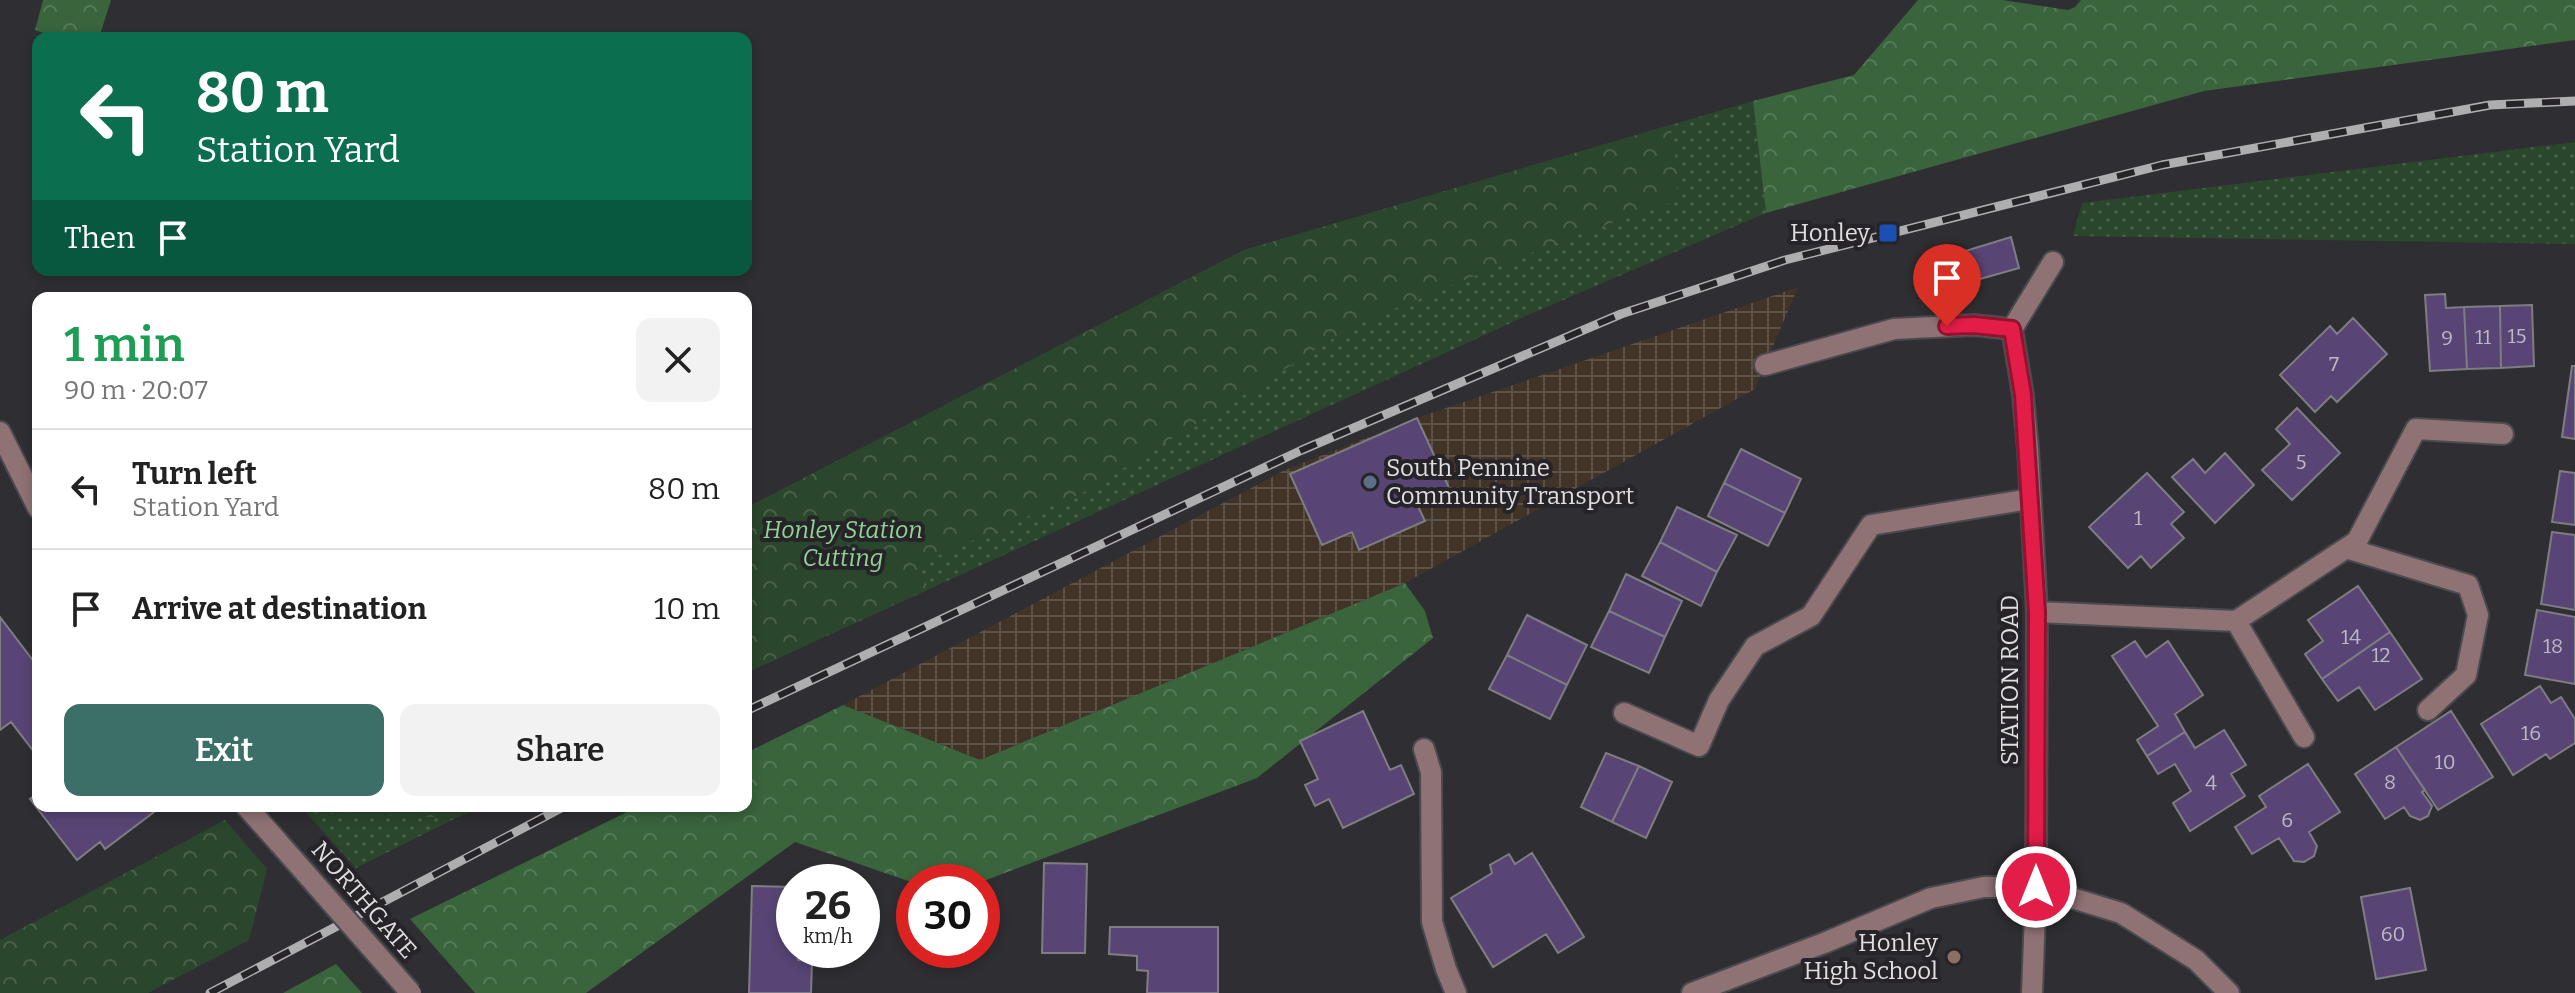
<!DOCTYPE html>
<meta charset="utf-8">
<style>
:root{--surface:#fff;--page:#f2f2f2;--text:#222;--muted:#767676;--line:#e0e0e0;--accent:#3b6f68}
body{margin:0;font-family:Bitter,serif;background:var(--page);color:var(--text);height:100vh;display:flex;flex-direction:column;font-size:30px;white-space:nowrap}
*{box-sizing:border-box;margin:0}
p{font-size:26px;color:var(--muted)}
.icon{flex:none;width:44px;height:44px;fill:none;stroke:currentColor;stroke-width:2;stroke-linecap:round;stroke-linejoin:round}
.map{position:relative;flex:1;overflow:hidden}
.side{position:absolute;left:32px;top:292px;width:720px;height:520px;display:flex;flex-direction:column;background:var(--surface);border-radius:16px;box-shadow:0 4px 12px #0003}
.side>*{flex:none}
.hud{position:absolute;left:32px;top:32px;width:720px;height:244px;border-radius:16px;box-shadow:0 4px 12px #0003;background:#0b6e4f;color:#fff;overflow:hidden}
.speed{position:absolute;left:776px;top:864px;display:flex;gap:16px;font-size:40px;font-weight:700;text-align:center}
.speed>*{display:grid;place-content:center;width:104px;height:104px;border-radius:50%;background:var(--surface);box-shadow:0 4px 12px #0003;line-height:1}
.speed small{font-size:20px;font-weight:400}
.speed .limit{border:12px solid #d22;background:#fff;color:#111}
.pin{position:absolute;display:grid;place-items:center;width:68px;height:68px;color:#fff;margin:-82px -34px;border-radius:50% 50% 50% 0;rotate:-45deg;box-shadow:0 0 8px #0007}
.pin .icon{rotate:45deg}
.me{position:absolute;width:88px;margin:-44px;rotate:0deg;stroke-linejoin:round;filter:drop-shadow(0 0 6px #0008)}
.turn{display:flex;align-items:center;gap:28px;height:168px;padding:0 32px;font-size:36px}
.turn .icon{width:104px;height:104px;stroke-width:2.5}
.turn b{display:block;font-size:56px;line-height:68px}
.then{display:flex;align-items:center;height:76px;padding:0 32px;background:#0003;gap:16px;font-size:30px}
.round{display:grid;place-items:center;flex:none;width:84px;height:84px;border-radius:16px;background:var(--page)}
.overview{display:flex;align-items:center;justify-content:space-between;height:136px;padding:0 32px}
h1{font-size:48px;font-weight:600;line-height:60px;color:#1e9e55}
.button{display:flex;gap:16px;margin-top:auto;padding:16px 32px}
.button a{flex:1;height:92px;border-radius:16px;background:var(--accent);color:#fff;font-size:32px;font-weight:600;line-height:92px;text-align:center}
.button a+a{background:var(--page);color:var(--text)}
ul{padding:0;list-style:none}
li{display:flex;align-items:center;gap:24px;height:120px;padding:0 32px;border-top:2px solid var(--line)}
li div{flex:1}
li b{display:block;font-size:30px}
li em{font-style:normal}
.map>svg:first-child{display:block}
</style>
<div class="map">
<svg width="2575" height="993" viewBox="0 0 2575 993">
<defs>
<pattern id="industrial-grid" width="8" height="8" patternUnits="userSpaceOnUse" patternTransform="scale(2)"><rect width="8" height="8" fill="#413426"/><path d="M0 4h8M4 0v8" fill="none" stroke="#5c5145"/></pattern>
<pattern id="grass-dots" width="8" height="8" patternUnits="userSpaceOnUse" patternTransform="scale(2)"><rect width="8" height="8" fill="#2a462c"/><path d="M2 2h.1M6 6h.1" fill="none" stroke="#48604a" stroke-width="1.8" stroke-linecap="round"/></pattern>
<pattern id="forest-crowns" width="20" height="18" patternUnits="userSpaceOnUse" patternTransform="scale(2)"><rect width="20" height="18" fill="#39643c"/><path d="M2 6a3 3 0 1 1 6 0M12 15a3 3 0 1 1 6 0" fill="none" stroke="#557a58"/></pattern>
<pattern id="park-crowns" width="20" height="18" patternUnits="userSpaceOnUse" patternTransform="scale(2)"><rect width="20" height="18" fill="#2a462c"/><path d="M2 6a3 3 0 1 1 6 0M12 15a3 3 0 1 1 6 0" fill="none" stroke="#48604a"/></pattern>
</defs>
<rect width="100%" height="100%" fill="#2f2e32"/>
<path fill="url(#industrial-grid)" d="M1798,287L1755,389L1405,583L980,760L843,705L1287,469L1417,418Z"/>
<path fill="url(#grass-dots)" d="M1753,101L1766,213L1526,316L746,673V508L1244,250Z
M2575,142V244L2073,236L2082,203Z
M300,806H480L356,868Z"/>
<path fill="url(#forest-crowns)" d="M43,0H111L99,38H58L35,30Z
M1918,0H2002L2068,10L2075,7L2081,0H2575V40L2204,91L1766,213L1753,101L1854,75Z
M1405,583L1425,611L1433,638L1257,778L981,882L914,883L795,842L586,993H475L410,919L639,806H746V753L843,705L980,760Z
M336,964L362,993H283Z"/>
<path fill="url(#park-crowns)" d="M1670,125L1678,173L1676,201L1573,236L1352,326L1265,382L1084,492L918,564L928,588L746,673V508L1244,250Z
M300,806H480L457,818L306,812Z
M225,820L267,869L249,940L148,993H0V940Z"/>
<path fill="#584575" stroke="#7e7d82" stroke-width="2" d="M2011,237L2019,268L1966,283L1959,253Z
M2445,294L2446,308L2464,307L2467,369L2430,371L2425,295Z
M2532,305L2534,366L2501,368L2500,306Z
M2500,306L2501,368L2467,369L2464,307Z
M2353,318L2387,354L2337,402L2331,396L2315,412L2280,375L2330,326L2337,334Z
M2572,366H2575V439L2562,437Z
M2297,408L2340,453L2292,500L2262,470L2290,444L2276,429Z
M1417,418L1450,490L1417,504L1425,521L1359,550L1352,532L1322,545L1290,474Z
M1741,449L1801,479L1785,513L1724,483Z
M2225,453L2254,485L2215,523L2172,477L2193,459L2205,473Z
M2560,471L2575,473V525L2552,522Z
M2147,473L2184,512L2171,524L2184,538L2151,568L2141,556L2128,568L2089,527Z
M1724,483L1785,513L1768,546L1708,516Z
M1677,507L1737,535L1717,572L1660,542Z
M2552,532L2575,535V610L2541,604Z
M1660,542L1717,572L1701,606L1642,576Z
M1626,574L1682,601L1665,637L1609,611Z
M2358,586L2390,632L2322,679L2305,654L2323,641L2308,620Z
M2537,610L2575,617V684L2525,675Z
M1609,611L1665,637L1649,673L1591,647Z
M1527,615L1587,645L1567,685L1507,655Z
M0,617L38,667V757L11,722L0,730Z
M2390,632L2422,679L2375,710L2359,687L2338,701L2322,679Z
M2135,641L2146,657L2168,641L2203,695L2175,714L2185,732L2147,756L2137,740L2158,726L2112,656Z
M1507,655L1567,685L1550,719L1489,689Z
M2540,686L2551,703L2561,697L2575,719V743L2550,759L2546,754L2513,775L2481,724Z
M1363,711L1390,770L1401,765L1414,794L1343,828L1329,799L1315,806L1305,785L1318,779L1300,741Z
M2451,711L2493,777L2438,810L2396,747Z
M2224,730L2246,765L2231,774L2245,796L2190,831L2173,803L2191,791L2175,764L2158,774L2147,756L2185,732L2195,748Z
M2396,747L2425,790L2422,792L2432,806L2428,816L2420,820L2410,816L2404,807L2385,819L2355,774Z
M1606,753L1639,766L1612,822L1581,807Z
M2308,764L2340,812L2309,832L2317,846L2314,856L2304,862L2294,861L2279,838L2252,854L2235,827L2266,807L2259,796Z
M1639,766L1672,782L1646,838L1612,822Z
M38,793V806H156L158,809L105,849L100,842L77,860L30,799Z
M1532,853L1584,937L1558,953L1546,934L1493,967L1451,898L1492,873L1490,865L1509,854L1515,864Z
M1044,863L1087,864L1085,953H1042Z
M752,886L794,887V950H798V960L812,961L811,993H749Z
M2410,888L2426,970L2376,979L2361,897Z
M1110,927H1218V993H1147L1148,971L1137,970V956L1109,954Z"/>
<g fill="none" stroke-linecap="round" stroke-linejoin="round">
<g stroke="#4b4a4e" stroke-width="24">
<path id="minor" d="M1765,365L1894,329L1974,325L2012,329
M0,432L38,508
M2349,549L2468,585L2478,615L2466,675L2428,710
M2037,612L2236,621L2304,737
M2236,621L2357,541L2416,429L2503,434
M1624,713L1699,746L1719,700L1755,646L1811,616L1871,525L2030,499
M1424,749L1431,772L1432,922L1446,969L1456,993
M246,806L279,843
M1692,993L1824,943L1931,898L1984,887H2036L2121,913L2196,960L2229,993
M2032,993L2036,887L2037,612L2028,449L2023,395L2012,329L2053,262"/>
</g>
<use href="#minor" stroke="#8f7274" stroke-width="20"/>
<g stroke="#aeaeb0" stroke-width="9">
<path id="rail" d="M746,711L1302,450L1621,314L1785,260L2162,165L2490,105L2575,101
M210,993L565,806"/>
</g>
<use href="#rail" stroke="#262428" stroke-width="6" stroke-dasharray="18" stroke-linecap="butt"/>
<g stroke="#4b4a4e" stroke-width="24" stroke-linecap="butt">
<path id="minor-bridge" d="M279,843L411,993"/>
</g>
<use href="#minor-bridge" stroke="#8f7274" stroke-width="20"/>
</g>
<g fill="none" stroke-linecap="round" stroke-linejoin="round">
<g stroke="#92132f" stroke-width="20">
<path id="route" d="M1947,326L1974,325L2012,329L2023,395L2037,612L2036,887"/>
</g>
<use href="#route" stroke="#e11d48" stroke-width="14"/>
</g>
<rect fill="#1a4fb4" stroke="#262428" stroke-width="3" x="1878" y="223" width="20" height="20" rx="4"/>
<circle fill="#5c6f8a" stroke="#262428" stroke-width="3" cx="1370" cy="482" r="8"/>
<circle fill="#8d6e63" stroke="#262428" stroke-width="3" cx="1954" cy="957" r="8"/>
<g text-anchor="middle" stroke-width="8" stroke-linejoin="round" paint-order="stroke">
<g font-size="20" fill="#bdb8c6">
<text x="2517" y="343">15</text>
<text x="2483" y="344">11</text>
<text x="2447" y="345">9</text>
<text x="2334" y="371">7</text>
<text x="2301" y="469">5</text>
<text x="2138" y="525">1</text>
<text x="2351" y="644">14</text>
<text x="2553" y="653">18</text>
<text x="2381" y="662">12</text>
<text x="2531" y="740">16</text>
<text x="2445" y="769">10</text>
<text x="2390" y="789">8</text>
<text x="2211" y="790">4</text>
<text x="2287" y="827">6</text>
<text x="2393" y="941">60</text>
</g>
<g font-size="24" fill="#dfdfe1" stroke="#262428" text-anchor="end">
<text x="1870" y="241">Honley</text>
<text x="1386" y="476" text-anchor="start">South Pennine<tspan x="1386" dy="28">Community Transport</tspan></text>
<text x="1938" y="951">Honley<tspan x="1938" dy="28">High School</tspan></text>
</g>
<g font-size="24" font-style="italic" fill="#90d395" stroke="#262428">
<text x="843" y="538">Honley Station<tspan x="843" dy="28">Cutting</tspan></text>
</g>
<g font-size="24" fill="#dfdfe1" stroke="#262428">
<text transform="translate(2010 680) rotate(-90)" y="8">STATION ROAD</text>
<text transform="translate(364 900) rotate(49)" y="8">NORTHGATE</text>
</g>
</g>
</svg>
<div class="speed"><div>26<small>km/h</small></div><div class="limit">30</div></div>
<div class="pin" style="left:1947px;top:326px;background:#d93025"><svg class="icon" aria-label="arrive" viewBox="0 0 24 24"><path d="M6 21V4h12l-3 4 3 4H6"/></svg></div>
<svg class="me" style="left:2036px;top:887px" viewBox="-20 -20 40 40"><circle r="17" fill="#e11d48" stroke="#fff" stroke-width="3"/><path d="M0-11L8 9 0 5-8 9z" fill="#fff"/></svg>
<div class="hud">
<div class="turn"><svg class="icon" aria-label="left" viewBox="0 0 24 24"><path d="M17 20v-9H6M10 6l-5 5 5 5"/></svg><div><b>80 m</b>Station Yard</div></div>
<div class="then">Then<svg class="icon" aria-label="arrive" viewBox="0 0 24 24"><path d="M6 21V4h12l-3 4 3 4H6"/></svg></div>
</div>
<section class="side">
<div class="overview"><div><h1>1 min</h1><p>90 m · 20:07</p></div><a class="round"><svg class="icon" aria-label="close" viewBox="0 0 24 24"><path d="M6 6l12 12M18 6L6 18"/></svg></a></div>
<ul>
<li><svg class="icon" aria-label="left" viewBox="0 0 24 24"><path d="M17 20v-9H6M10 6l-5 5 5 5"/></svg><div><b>Turn left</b><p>Station Yard</p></div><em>80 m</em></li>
<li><svg class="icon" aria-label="arrive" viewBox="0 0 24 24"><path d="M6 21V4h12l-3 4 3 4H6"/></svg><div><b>Arrive at destination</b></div><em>10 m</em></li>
</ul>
<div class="button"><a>Exit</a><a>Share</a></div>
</section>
</div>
